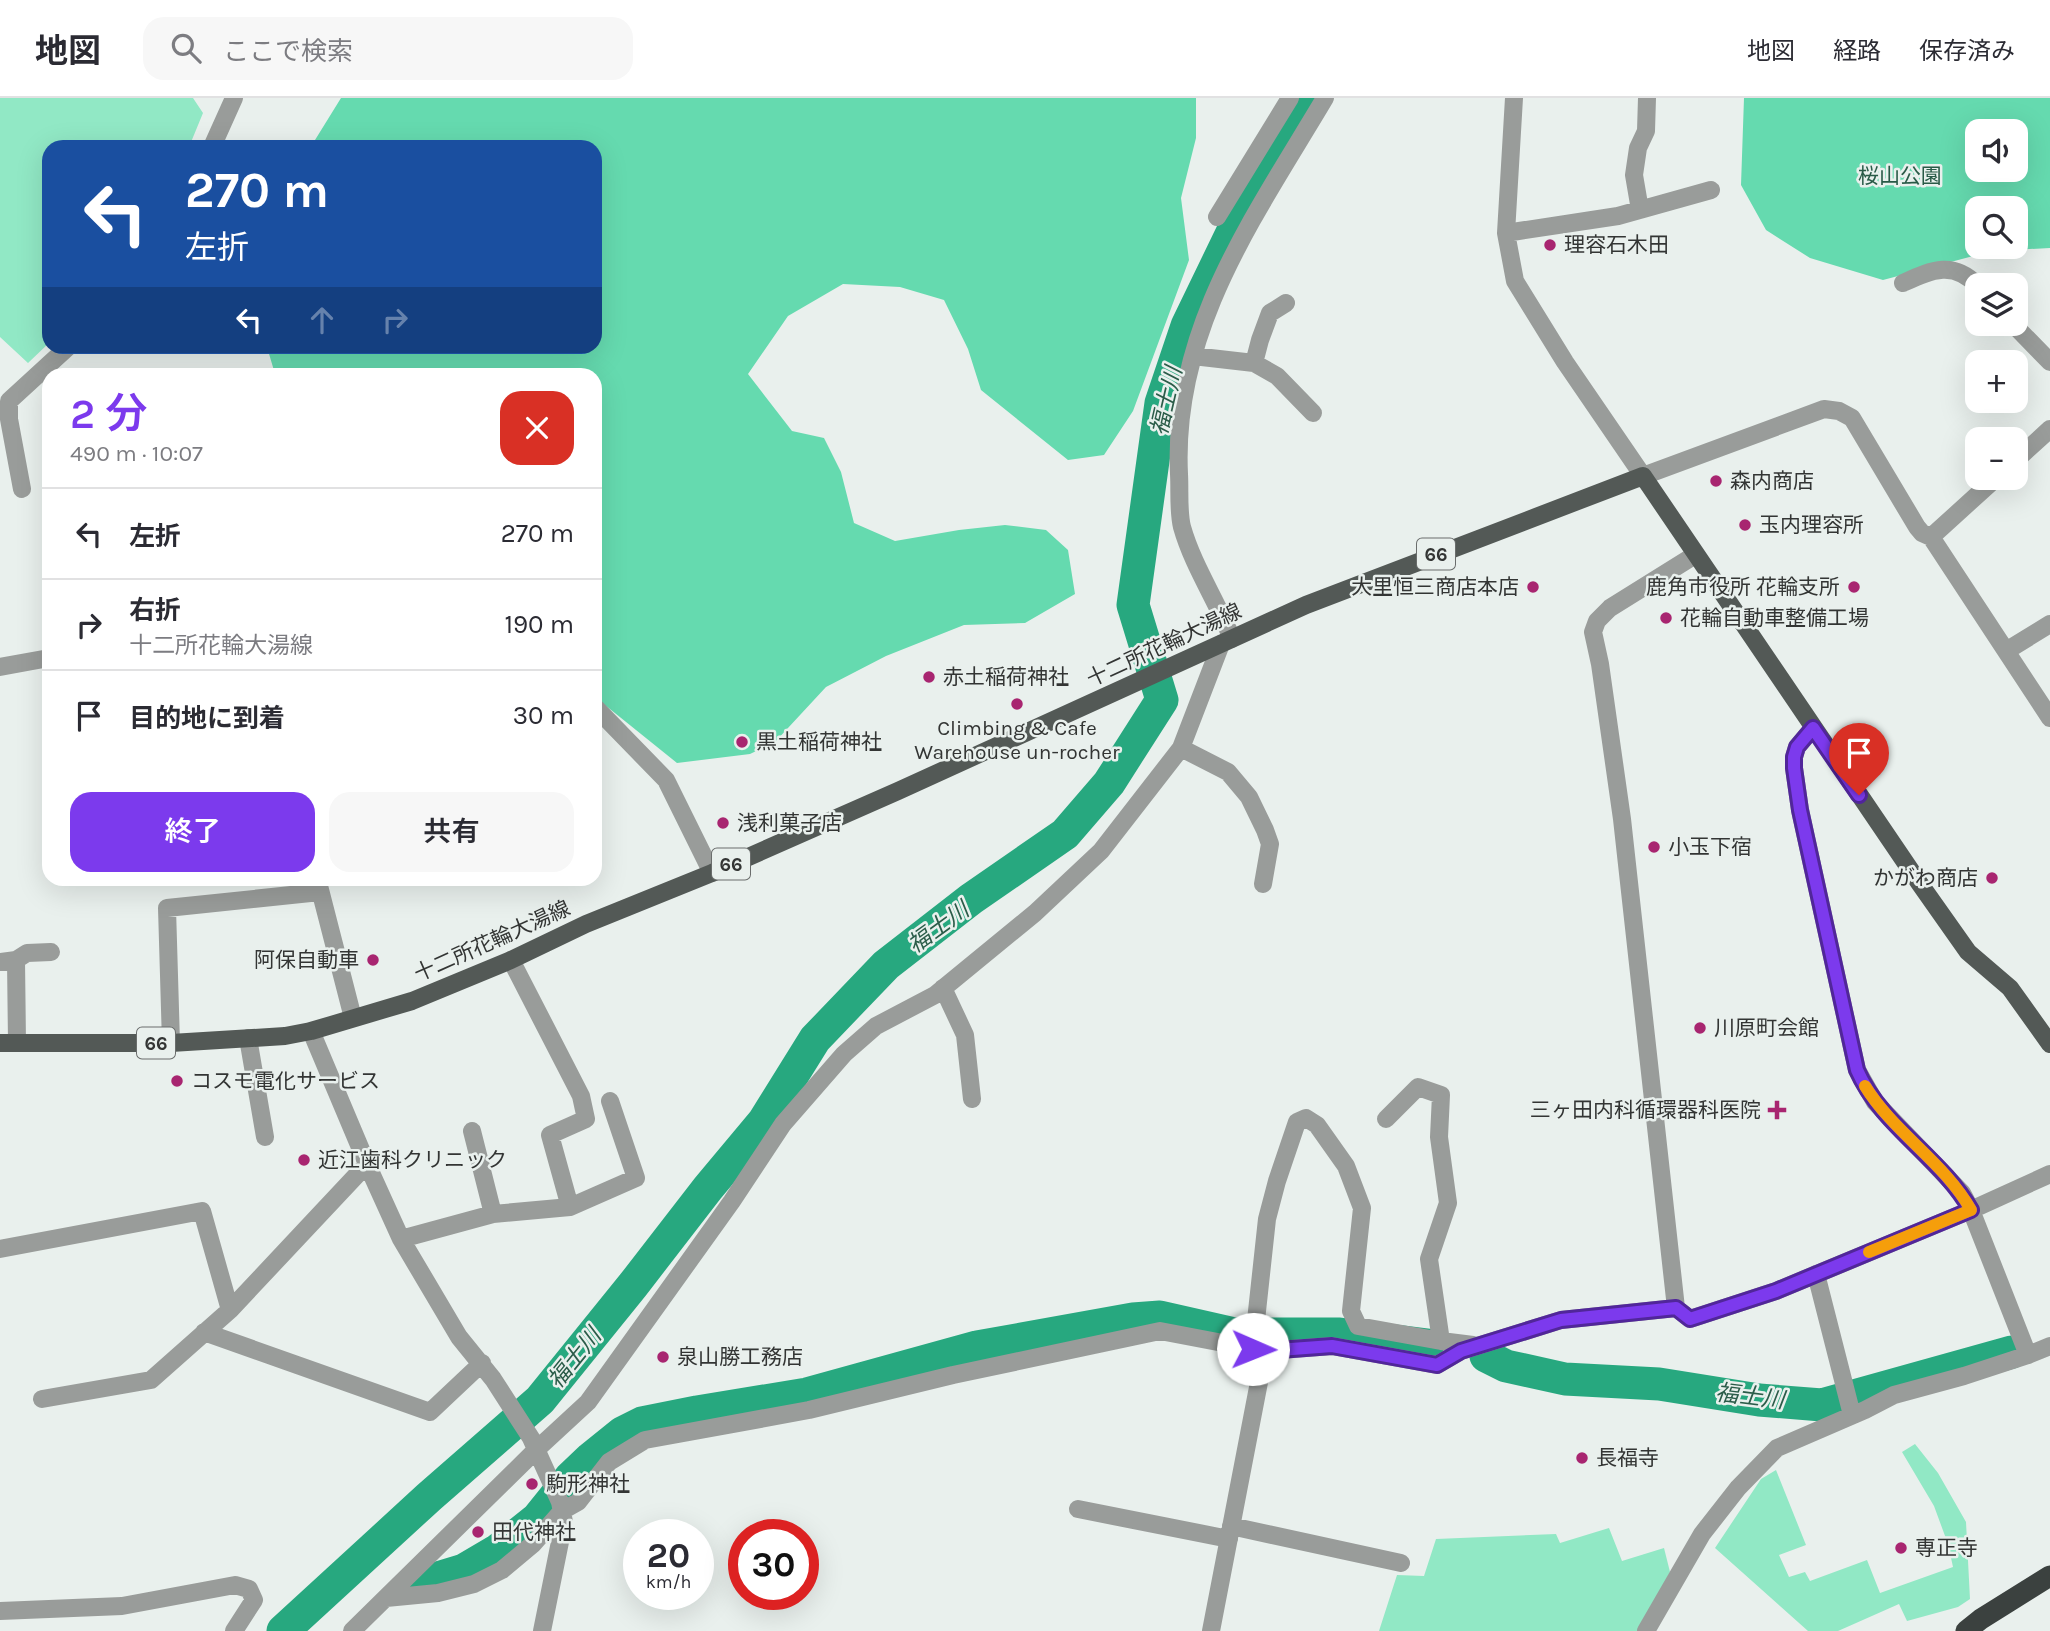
<!DOCTYPE html>
<html lang="ja">
<meta charset="utf-8">
<style>
:root{--surface:#fff;--page:#f7f7f7;--text:#2b2b33;--muted:#7c7c81;--line:#e1e1e2;--accent:#7c3aed}
body{margin:0;font-family:Karla,"Noto Sans JP",sans-serif;background:var(--page);color:var(--text);height:100vh;display:flex;flex-direction:column;font-size:26px;white-space:nowrap}
*{box-sizing:border-box;margin:0}
p{font-size:23px;color:var(--muted)}
.icon{flex:none;width:38px;height:38px;fill:none;stroke:currentColor;stroke-width:2;stroke-linecap:round;stroke-linejoin:round}
.map{position:relative;flex:1;overflow:hidden}
.sheet{position:absolute;left:42px;top:270px;width:560px;height:518px;display:flex;flex-direction:column;background:var(--surface);border-radius:21px;box-shadow:0 7px 28px #0002}
.sheet>*{flex:none}
.guide{position:absolute;left:42px;top:42px;width:560px;height:214px;border-radius:21px;box-shadow:0 7px 28px #0002;background:#1a4fa0;color:#fff;overflow:hidden}
.fabs{position:absolute;left:1965px;top:21px;display:grid;gap:14px}
.fabs a{display:grid;place-items:center;width:63px;height:63px;border-radius:14px;background:var(--surface);box-shadow:0 7px 28px #0002;font-size:35px}
.speed{position:absolute;left:623px;top:1421px;display:flex;gap:14px;font-size:35px;font-weight:700;text-align:center}
.speed>*{display:grid;place-content:center;width:91px;height:91px;border-radius:50%;background:var(--surface);box-shadow:0 7px 28px #0002;line-height:1}
.speed small{font-size:18px;font-weight:400}
.speed .limit{border:10px solid #d22;background:#fff;color:#111}
.pin{position:absolute;display:grid;place-items:center;width:60px;height:60px;color:#fff;margin:-72px -30px;border-radius:50% 50% 50% 0;rotate:-45deg;box-shadow:0 0 7px #0007}
.pin .icon{rotate:45deg}
.me{position:absolute;width:77px;margin:-38px;rotate:91deg;stroke-linejoin:round;filter:drop-shadow(0 0 5px #0008)}
.turn{display:flex;align-items:center;gap:24px;height:147px;padding:0 28px;font-size:32px}
.turn .icon{width:91px;height:91px;stroke-width:2.5}
.turn b{display:block;font-size:49px;line-height:60px}
.lanes{display:flex;align-items:center;height:66px;padding:0 28px;background:#0003;justify-content:center;gap:35px;direction:ltr}
.lanes .off{opacity:.35}
.round{display:grid;place-items:center;flex:none;width:74px;height:74px;border-radius:21px;background:var(--page)}
.head{display:flex;align-items:center;justify-content:space-between;height:119px;padding:0 28px}
h1{font-size:42px;font-weight:600;line-height:52px;color:var(--accent)}
.button{display:flex;gap:14px;margin-top:auto;padding:14px 28px}
.button a{flex:1;height:80px;border-radius:21px;background:var(--accent);color:#fff;font-size:28px;font-weight:600;line-height:80px;text-align:center}
.button a+a{background:var(--page);color:var(--text)}
ul{padding:0;list-style:none}
li{display:flex;align-items:center;gap:21px;height:91px;padding:0 28px;border-top:2px solid var(--line)}
li div{flex:1}
li b{display:block;font-size:26px}
li em{font-style:normal}
header{display:flex;align-items:center;gap:42px;box-sizing:border-box;height:98px;padding:0 35px;background:var(--surface);border-bottom:2px solid var(--line)}
header strong{font-size:33px}
nav{display:flex;gap:38px;margin-inline-start:auto;font-size:24px}
.search{width:490px;height:63px;background:var(--page);display:flex;align-items:center;gap:18px;box-sizing:border-box;padding:0 24px;border-radius:21px;color:var(--muted);font-size:26px}
.map>svg:first-child{display:block}
</style>
<header>
<strong>地図</strong>
<div class="search"><svg class="icon" aria-label="search" viewBox="0 0 24 24"><circle cx="10" cy="10" r="6"/><path d="M15 15l6 6"/></svg>ここで検索</div>
<nav><a>地図</a><a>経路</a><a>保存済み</a></nav>
</header>
<div class="map">
<svg width="2050" height="1533" viewBox="0 0 2050 1533">
<rect width="100%" height="100%" fill="#e9f0ed"/>
<path fill="#91e8c5" d="M0,0H193L203,15L189,49H49V245L28,265L0,239Z
M1915,1346L1938,1375L1966,1424L1970,1501L1958,1509L1907,1523L1899,1506L1838,1533H1808L1715,1450L1761,1381L1776,1372L1806,1447L1779,1457L1789,1479L1805,1474L1810,1483L1867,1462L1880,1495L1953,1469L1948,1446L1934,1408L1902,1354Z
M1609,1430L1622,1463L1664,1450L1670,1474L1640,1533H1379L1397,1477L1424,1478L1436,1441L1556,1436L1560,1445Z"/>
<path fill="#65daaf" fill-rule="evenodd" d="M341,0H1196V40L1181,100L1189,162L1133,313L1104,357L1068,362L981,292L968,251L944,202L900,189L843,186L788,218L748,276L792,333L824,340L841,374L854,425L895,443L959,432L1005,427L1046,432L1068,452L1075,496L1025,525L964,527L886,558L826,589L775,644L750,656L677,665L595,599V276H275L267,249L595,248V49H329L315,42Z
M1744,0H2050V150L1992,153L1883,182L1810,160L1766,132L1741,87ZM1978,33H2016V72H1978ZM1978,110H2016V149H1978Z"/>
<g fill="none" stroke-linecap="round" stroke-linejoin="round">
<path stroke="#27a87f" stroke-width="33" d="M1486,1258L1506,1268L1565,1281L1659,1286L1759,1302L1822,1307L2012,1254
M421,1485L464,1472L498,1452L537,1421L570,1380L591,1360L622,1335L642,1325L697,1314L807,1296L977,1249L1133,1221L1160,1219L1235,1236H1340L1428,1247
M283,1533L429,1399L540,1302L633,1187L708,1090L764,1023L815,941L886,867L971,801L1065,736L1109,685L1162,602L1133,507L1161,305L1187,228L1259,79L1289,25L1307,0"/>
<path stroke="#999c9a" stroke-width="18" d="M1514,0L1506,135L1515,183L1565,264L1643,378L1824,311L1839,313L1852,320L1917,429L1922,435L1931,439
M212,49L234,0
M1640,112L1634,77L1638,50L1646,33L1647,0
M1217,119L1290,0
M1506,135L1618,118L1711,92
M1903,185C1932,172 1953,162 1978,188
M2013,226L2050,264
M1193,258L1254,265L1277,278L1313,315
M1254,265L1260,242L1270,215L1286,205
M2016,362L2050,331
M22,391L9,321V303L69,248
M1931,439L2050,620
M1931,439L1996,380
M1232,541C1217,503 1193,468 1182,429C1178,413 1180,393 1179,376C1172,231 1255,118 1325,0
M2006,553L2050,526
M0,569L49,560
M595,609L666,682L712,775
M1813,630L1797,649L1794,659V670L1800,712L1857,972L1875,1004L1962,1095L1971,1112L2028,1257
M1181,650L1228,674L1249,699L1265,732L1270,746L1263,786
M317,780L353,920
M16,862L17,945
M511,862L581,998L586,1021L550,1037L570,1109
M0,864L16,862L27,855L51,854
M943,890L965,937L972,1001
M311,933L367,1066L401,1141L459,1239L493,1281L531,1340L560,1404L564,1424L542,1533
M248,940L265,1039
M171,945L167,810L320,794
M1386,1021L1418,989L1441,997L1439,1039L1448,1105L1429,1161L1441,1243
M472,1033L493,1116
M401,1141L493,1116L570,1109L636,1080L610,1003
M0,1151L202,1113L230,1212
M1816,1176L1852,1317
M1676,1210L1622,721L1600,566L1593,534L1597,523L1610,510L1695,457
M204,1234L430,1314L482,1265
M1253,1250L1267,1121L1277,1083L1297,1024L1306,1020L1317,1027L1346,1068L1362,1110L1351,1213L1358,1228L1441,1243L1473,1247
M42,1301L151,1282L230,1212L367,1066
M1078,1411L1229,1441
M1231,1428L1401,1465
M386,1500L438,1495L474,1486L502,1472L533,1446L562,1413L578,1404L609,1364L645,1342L809,1312L953,1277L1160,1233L1265,1253L1332,1248L1437,1267L1461,1253L1561,1222L1676,1210L1690,1221L1776,1193L1971,1112L2050,1076
M0,1513L122,1508L235,1487L249,1491L254,1502L234,1533
M352,1533L536,1352L588,1304L732,1103L783,1026L844,956L876,928L935,897L1035,815L1101,753L1181,650L1221,546
M1211,1533L1265,1253
M1646,1533L1702,1436L1738,1390L1777,1350L1865,1312L1894,1297L1964,1278L2028,1257L2050,1248"/>
<path stroke="#535956" stroke-width="18" d="M0,945H171L285,938L311,933L412,903L511,862L586,826L712,775L898,693L1306,507L1643,378L1920,786L1968,854L2010,890L2050,946"/>
<path stroke="#3b413f" stroke-width="21" d="M1966,1533L1981,1521L2050,1478"/>
</g>
<g fill="none" stroke-linecap="round" stroke-linejoin="round">
<g stroke="#51269a" stroke-width="18">
<path id="route" d="M1253,1251L1265,1253L1332,1248L1437,1267L1461,1253L1561,1222L1676,1210L1690,1221L1776,1193L1971,1112C1941,1059 1882,1029 1857,972L1800,712L1794,670V659L1797,649L1813,630L1859,697"/>
</g>
<use href="#route" stroke="#7c3aed" stroke-width="12"/>
<path stroke="#f59e0b" stroke-width="12" d="M1865,988C1894,1035 1944,1064 1971,1112L1869,1154"/>
</g>
<g fill="#a82570" stroke="#e9f0ed" stroke-width="2.5">
<circle cx="1550" cy="147" r="7"/>
<circle cx="1716" cy="383" r="7"/>
<circle cx="1745" cy="427" r="7"/>
<circle cx="1533" cy="489" r="7"/>
<circle cx="1854" cy="489" r="7"/>
<circle cx="1666" cy="520" r="7"/>
<circle cx="929" cy="579" r="7"/>
<circle cx="1017" cy="606" r="7"/>
<circle cx="742" cy="644" r="7"/>
<circle cx="723" cy="725" r="7"/>
<circle cx="1654" cy="749" r="7"/>
<circle cx="1992" cy="780" r="7"/>
<circle cx="373" cy="862" r="7"/>
<circle cx="1700" cy="930" r="7"/>
<circle cx="177" cy="983" r="7"/>
<path d="M1773.5 1001.5h7v7h7v7h-7v7h-7v-7h-7v-7h7z"/>
<circle cx="304" cy="1062" r="7"/>
<circle cx="663" cy="1259" r="7"/>
<circle cx="1582" cy="1360" r="7"/>
<circle cx="532" cy="1386" r="7"/>
<circle cx="478" cy="1434" r="7"/>
<circle cx="1901" cy="1450" r="7"/>
</g>
<g text-anchor="middle" stroke-width="5" stroke-linejoin="round" paint-order="stroke">
<g fill="#e9f0ed" stroke="#6a6d6c" stroke-width="2">
<rect x="1417" y="440.5" width="38" height="31" rx="5"/>
<rect x="712" y="750.5" width="38" height="31" rx="5"/>
<rect x="137" y="929.5" width="38" height="31" rx="5"/>
</g>
<g font-size="19" font-weight="bold" fill="#333534">
<text x="1436" y="463">66</text>
<text x="731" y="773">66</text>
<text x="156" y="952">66</text>
</g>
<g font-size="21" fill="#295a47" stroke="#e9f0ed">
<text x="1900" y="85">桜山公園</text>
</g>
<g font-size="21" fill="#333534" stroke="#e9f0ed" text-anchor="start">
<text x="1564" y="154">理容石木田</text>
<text x="1730" y="390">森内商店</text>
<text x="1759" y="434">玉内理容所</text>
<text x="1519" y="496" text-anchor="end">大里恒三商店本店</text>
<text x="1840" y="496" text-anchor="end">鹿角市役所 花輪支所</text>
<text x="1680" y="527">花輪自動車整備工場</text>
<text x="943" y="586">赤土稲荷神社</text>
<text x="1017" y="637" text-anchor="middle">Climbing &amp; Cafe<tspan x="1017" dy="24">Warehouse un-rocher</tspan></text>
<text x="756" y="651">黒土稲荷神社</text>
<text x="737" y="732">浅利菓子店</text>
<text x="1668" y="756">小玉下宿</text>
<text x="1978" y="787" text-anchor="end">かがわ商店</text>
<text x="359" y="869" text-anchor="end">阿保自動車</text>
<text x="1714" y="937">川原町会館</text>
<text x="191" y="990">コスモ電化サービス</text>
<text x="1761" y="1019" text-anchor="end">三ヶ田内科循環器科医院</text>
<text x="318" y="1069">近江歯科クリニック</text>
<text x="677" y="1266">泉山勝工務店</text>
<text x="1596" y="1367">長福寺</text>
<text x="546" y="1393">駒形神社</text>
<text x="492" y="1441">田代神社</text>
<text x="1915" y="1457">専正寺</text>
</g>
<g font-size="21" fill="#333534" stroke="#e9f0ed">
<text transform="translate(1164 547) rotate(-25)" y="7">十二所花輪大湯線</text>
<text transform="translate(492 843) rotate(-24)" y="7">十二所花輪大湯線</text>
</g>
<g font-size="23" font-style="italic" fill="#2b5c49" stroke="#e9f0ed">
<text transform="translate(1166 303) rotate(-77)" y="8">福士川</text>
<text transform="translate(938 829) rotate(-36)" y="8">福士川</text>
<text transform="translate(574 1260) rotate(-51)" y="8">福士川</text>
<text transform="translate(1750 1298) rotate(7)" y="8">福士川</text>
</g>
</g>
</svg>
<div class="fabs">
<a><svg class="icon" aria-label="sound" viewBox="0 0 24 24"><path d="M4 9h4l5-4v14l-5-4H4zM17 9q2 3 0 6"/></svg></a>
<a><svg class="icon" aria-label="search" viewBox="0 0 24 24"><circle cx="10" cy="10" r="6"/><path d="M15 15l6 6"/></svg></a>
<a><svg class="icon" aria-label="layers" viewBox="0 0 24 24"><path d="M12 4l9 5-9 5-9-5zM3 14l9 5 9-5"/></svg></a>
<a>+</a>
<a>−</a>
</div>
<div class="speed"><div>20<small>km/h</small></div><div class="limit">30</div></div>
<div class="pin" style="left:1859px;top:697px;background:#d93025"><svg class="icon" aria-label="arrive" viewBox="0 0 24 24"><path d="M6 21V4h12l-3 4 3 4H6"/></svg></div>
<svg class="me" style="left:1253px;top:1251px" viewBox="-20 -20 40 40"><circle r="19" fill="#fff"/><path d="M0-13L10 11 0 6-10 11z" fill="#7c3aed"/></svg>
<div class="guide">
<div class="turn"><svg class="icon" aria-label="left" viewBox="0 0 24 24"><path d="M17 20v-9H6M10 6l-5 5 5 5"/></svg><div><b>270 m</b>左折</div></div>
<div class="lanes"><svg class="icon" aria-label="left" viewBox="0 0 24 24"><path d="M17 20v-9H6M10 6l-5 5 5 5"/></svg><svg class="icon off" aria-label="ahead" viewBox="0 0 24 24"><path d="M12 20V5M6 11l6-6 6 6"/></svg><svg class="icon off" aria-label="right" viewBox="0 0 24 24"><path d="M7 20v-9h11M14 6l5 5-5 5"/></svg></div>
</div>
<section class="sheet">
<div class="head"><div><h1>2 分</h1><p>490 m · 10:07</p></div><a class="round" style="background:#d93025;color:#fff"><svg class="icon" aria-label="close" viewBox="0 0 24 24"><path d="M6 6l12 12M18 6L6 18"/></svg></a></div>
<ul>
<li><svg class="icon" aria-label="left" viewBox="0 0 24 24"><path d="M17 20v-9H6M10 6l-5 5 5 5"/></svg><div><b>左折</b></div><em>270 m</em></li>
<li><svg class="icon" aria-label="right" viewBox="0 0 24 24"><path d="M7 20v-9h11M14 6l5 5-5 5"/></svg><div><b>右折</b><p>十二所花輪大湯線</p></div><em>190 m</em></li>
<li><svg class="icon" aria-label="arrive" viewBox="0 0 24 24"><path d="M6 21V4h12l-3 4 3 4H6"/></svg><div><b>目的地に到着</b></div><em>30 m</em></li>
</ul>
<div class="button"><a>終了</a><a>共有</a></div>
</section>
</div>
